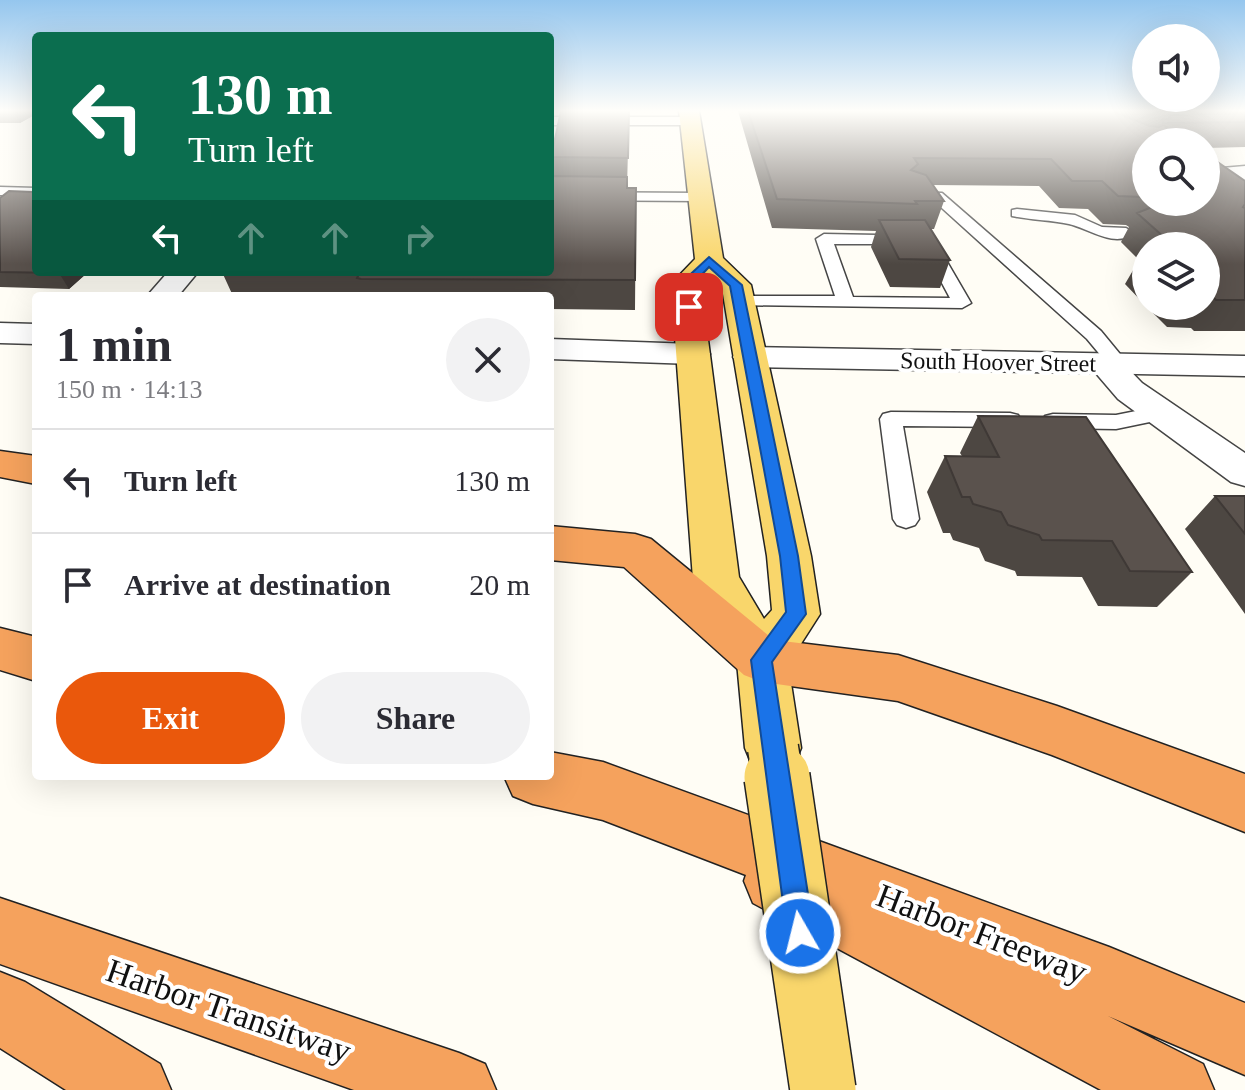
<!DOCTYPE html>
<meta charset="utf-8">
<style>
:root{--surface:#fff;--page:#f2f2f3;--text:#2b2b33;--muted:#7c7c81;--line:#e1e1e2;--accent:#ea580c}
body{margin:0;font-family:"Times New Roman",serif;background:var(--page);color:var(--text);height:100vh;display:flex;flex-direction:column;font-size:30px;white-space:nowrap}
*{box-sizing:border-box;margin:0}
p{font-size:26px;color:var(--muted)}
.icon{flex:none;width:44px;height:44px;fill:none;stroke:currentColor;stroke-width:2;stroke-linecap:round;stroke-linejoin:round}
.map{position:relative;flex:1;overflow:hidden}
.details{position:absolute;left:32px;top:292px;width:522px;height:488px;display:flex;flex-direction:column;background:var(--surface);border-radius:8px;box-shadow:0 8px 32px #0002}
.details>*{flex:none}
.hud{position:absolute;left:32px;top:32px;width:522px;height:244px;border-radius:8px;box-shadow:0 8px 32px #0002;background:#0b6e4f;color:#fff;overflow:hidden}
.buttons{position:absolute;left:1132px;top:24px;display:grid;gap:16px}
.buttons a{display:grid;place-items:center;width:88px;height:88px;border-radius:50%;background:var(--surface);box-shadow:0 8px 32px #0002;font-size:40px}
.pin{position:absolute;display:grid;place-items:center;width:68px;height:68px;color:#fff;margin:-34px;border-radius:16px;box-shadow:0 4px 12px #0006}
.me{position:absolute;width:88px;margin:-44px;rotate:352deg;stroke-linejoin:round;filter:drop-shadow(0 0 6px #0008)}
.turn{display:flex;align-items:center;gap:28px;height:168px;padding:0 24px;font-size:36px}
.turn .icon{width:104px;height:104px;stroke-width:2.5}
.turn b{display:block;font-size:56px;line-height:68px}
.lanes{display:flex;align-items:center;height:76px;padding:0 24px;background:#0003;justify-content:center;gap:40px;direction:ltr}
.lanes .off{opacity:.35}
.round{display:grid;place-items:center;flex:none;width:84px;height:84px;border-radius:42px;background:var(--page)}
.head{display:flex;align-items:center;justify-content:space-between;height:136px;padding:0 24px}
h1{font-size:48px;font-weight:700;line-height:60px}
.button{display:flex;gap:16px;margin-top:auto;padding:16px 24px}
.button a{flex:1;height:92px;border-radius:48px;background:var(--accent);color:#fff;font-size:32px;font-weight:700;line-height:92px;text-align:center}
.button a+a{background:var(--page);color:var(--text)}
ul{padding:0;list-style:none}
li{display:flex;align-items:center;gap:24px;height:104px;padding:0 24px;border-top:2px solid var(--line)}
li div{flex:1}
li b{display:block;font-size:30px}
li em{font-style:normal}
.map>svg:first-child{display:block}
</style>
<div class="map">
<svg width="1245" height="1090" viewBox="0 0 1245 1090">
<rect width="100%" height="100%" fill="#fffdf5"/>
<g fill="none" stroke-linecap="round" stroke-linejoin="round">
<g stroke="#444" stroke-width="3">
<path id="service" d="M550,117H690L696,121L690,125H550Z
M0,187L36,188V196L0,195Z
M550,192L701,193L708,197L701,201L550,200Z
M913,192L942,193L1101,331L1129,365L1126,369H1112L1087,339L933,200L908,199V193Z
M1017,209L1075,215L1102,227L1126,228L1134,233C1115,249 1088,228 1069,224C1050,220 1030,220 1012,216V210Z
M824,234L932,236L971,303L962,308L734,305L731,301L740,296H835L816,239ZM834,244H921L950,298L853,297Z
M1161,406L1169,408L1172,413L1169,418L1116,429L1053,428L1045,426L1042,421L1045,416L1053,414L1116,415Z
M891,412L1010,413L1018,415L1021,420L1018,425L1010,427L903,426L919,519L915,525L906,528L897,525L893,519L880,419L883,414Z"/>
</g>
<g stroke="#444" stroke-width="3">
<path id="minor" d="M1245,166V180L1210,179L1206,174L1210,169Z
M168,272H198L178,296H147Z
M0,323L36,324V344L0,343Z
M550,339L693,344L705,347L710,354L705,361L693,364L550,359Z
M1105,354L1117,357L1142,383L1245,453V486L1231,482L1118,399L1088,364L1093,357Z"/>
</g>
<g stroke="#444" stroke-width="3">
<path id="tertiary" d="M750,347L1245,356V376L750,367L738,364L733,357L738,350Z"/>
</g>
<g stroke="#222" stroke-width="3">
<path id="primary" d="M679,111H699L723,258L751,285L811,556L820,614L788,664L801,748L793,767L773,774L753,767L745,748L737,662L693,579L671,284L695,259ZM710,277L722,288L767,556L772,610L764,619L739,577L701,286Z"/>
</g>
<g stroke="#222" stroke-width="3">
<path id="motorway" d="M0,451L36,456V484L0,477Z
M550,526L635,534L651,539L774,640L898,655L1057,706L1245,774V832L1052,755L898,701L762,682L744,675L624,567L550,560Z
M0,628L36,637V681L0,670Z
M550,752L603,762L1109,947L1245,1003V1075L1108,1016L1203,1064L1214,1090H1101L753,903L744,881L746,875L603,820L533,804L513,796L504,776H550Z
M0,898L459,1053L485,1064L496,1090H354L0,964Z
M0,972L25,982L160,1064L171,1090H66L0,1048Z"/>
</g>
<use href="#service" fill="#fff" fill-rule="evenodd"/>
<use href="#minor" fill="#fff" fill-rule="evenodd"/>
<use href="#tertiary" fill="#fff" fill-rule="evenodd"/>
<use href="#primary" fill="#f9d66b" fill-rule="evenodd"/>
<use href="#motorway" fill="#f5a25d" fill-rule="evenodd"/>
<g stroke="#222" stroke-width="53" stroke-linecap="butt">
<path id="primary-bridge-far1" d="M773,748L778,779"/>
</g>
<g stroke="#222" stroke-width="68" stroke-linecap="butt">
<path id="primary-bridge" d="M777,777L823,1090"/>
</g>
<use href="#primary-bridge-far1" stroke="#f9d66b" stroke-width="50"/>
<use href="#primary-bridge" stroke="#f9d66b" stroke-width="65"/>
</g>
<path fill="#4d4742" d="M0,111H36V114L20,123H0Z
M629,111L627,188H636L635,310L550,309V296H233L222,272H550L553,176L551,157Z
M738,111H1245V147L1206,148V142H1146V202H1206L1245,181V331H1194L1191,328L1167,327L1146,306H1206V246H1146V306L1125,284L1139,260L1121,242L1129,227L1126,225L1103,224L1088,209L1059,208L1039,186L933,185L944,201L934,229H931L950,260L940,288L890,287L871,247L876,231L772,228Z
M0,198L36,272H114L112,274L87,273L69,289L0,287Z
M978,416L1192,572L1157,607L1098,606L1082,577L1017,576L1015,571L985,561L979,548L953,540L950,533H943L927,492L945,456H962L960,453Z
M1215,496H1245V614L1185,529Z"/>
<path fill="#3f3936" d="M13,111H36V114L20,123Z
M60,272H86L87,273L69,289L59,273Z"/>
<path fill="#5a524d" stroke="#3f3936" stroke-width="2" d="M561,111H629L628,158L551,157Z
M748,111H1112L1150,126L1159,127L1163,125L1188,142H1146V199L1142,197L1118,196L1102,181H1072L1051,159L914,158L918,164L911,170L926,175L944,201H915L917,204L777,199Z
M1245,113V122L1163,123L1162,120L1171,119L1170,115Z
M1206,154L1245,181V204L1243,207L1245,208V300H1216L1213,297H1206V246H1174L1137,213L1152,207V202H1206Z
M550,176L627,177V188H636L635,280L361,279L357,278L360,272H550Z
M36,190V272H60L59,273L0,272V198L9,191L33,192Z
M879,220H925L950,260L899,259Z
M978,416L1086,417L1192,572L1130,571L1112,541L1042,540L1039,535L1008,525L1001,512L973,504L970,497H962L945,456L999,457Z
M1215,496H1245V534Z"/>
<linearGradient id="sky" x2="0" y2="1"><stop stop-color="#95c6ee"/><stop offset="0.42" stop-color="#fffefa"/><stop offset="1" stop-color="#fffefa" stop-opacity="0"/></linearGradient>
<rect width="1245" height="264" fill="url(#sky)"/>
<path fill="#1a73e8" stroke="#114b97" stroke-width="2" d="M709,257L742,285L798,556L806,614L772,662L814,933L810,943L800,947L791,943L787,933L751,660L786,612L780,556L730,286L709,267L693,284L695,307L689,311L682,307L680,284Z"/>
<g text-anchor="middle" stroke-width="8" stroke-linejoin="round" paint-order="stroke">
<g font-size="24" fill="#111" stroke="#fff">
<text transform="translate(998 362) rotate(1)" y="8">South Hoover Street</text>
</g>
<g font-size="34" fill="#111" stroke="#fff">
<text transform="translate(982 933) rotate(21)" y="12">Harbor Freeway</text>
<text transform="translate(229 1010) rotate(19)" y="12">Harbor Transitway</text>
</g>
</g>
</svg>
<div class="buttons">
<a><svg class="icon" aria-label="sound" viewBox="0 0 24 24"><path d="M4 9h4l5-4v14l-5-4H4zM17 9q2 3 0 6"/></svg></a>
<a><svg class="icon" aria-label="search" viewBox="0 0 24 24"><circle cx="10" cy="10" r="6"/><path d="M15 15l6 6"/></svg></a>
<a><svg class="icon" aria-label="layers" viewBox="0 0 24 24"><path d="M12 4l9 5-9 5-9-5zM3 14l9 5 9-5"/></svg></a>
</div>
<div class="pin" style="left:689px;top:307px;background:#d93025"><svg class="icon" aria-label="arrive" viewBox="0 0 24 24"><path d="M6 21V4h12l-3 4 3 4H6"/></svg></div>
<svg class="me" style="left:800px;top:933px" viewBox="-20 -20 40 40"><circle r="17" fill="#1a73e8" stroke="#fff" stroke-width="3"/><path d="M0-11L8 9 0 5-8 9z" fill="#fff"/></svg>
<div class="hud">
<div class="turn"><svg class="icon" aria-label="left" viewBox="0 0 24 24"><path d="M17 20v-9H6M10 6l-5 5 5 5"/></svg><div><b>130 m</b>Turn left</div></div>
<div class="lanes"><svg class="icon" aria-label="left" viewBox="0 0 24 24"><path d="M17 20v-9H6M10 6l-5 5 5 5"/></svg><svg class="icon off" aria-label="ahead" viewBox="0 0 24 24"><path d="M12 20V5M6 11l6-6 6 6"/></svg><svg class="icon off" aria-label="ahead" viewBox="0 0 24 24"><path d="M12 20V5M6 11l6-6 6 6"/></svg><svg class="icon off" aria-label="right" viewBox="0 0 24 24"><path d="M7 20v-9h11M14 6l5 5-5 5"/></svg></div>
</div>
<section class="details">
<div class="head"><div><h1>1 min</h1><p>150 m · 14:13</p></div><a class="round"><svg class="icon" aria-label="close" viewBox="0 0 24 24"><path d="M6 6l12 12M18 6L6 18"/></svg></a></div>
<ul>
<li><svg class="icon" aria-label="left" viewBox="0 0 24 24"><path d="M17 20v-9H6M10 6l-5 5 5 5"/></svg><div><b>Turn left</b></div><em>130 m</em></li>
<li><svg class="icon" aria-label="arrive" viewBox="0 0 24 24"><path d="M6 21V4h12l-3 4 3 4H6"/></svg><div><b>Arrive at destination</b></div><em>20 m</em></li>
</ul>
<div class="button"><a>Exit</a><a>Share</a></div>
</section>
</div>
